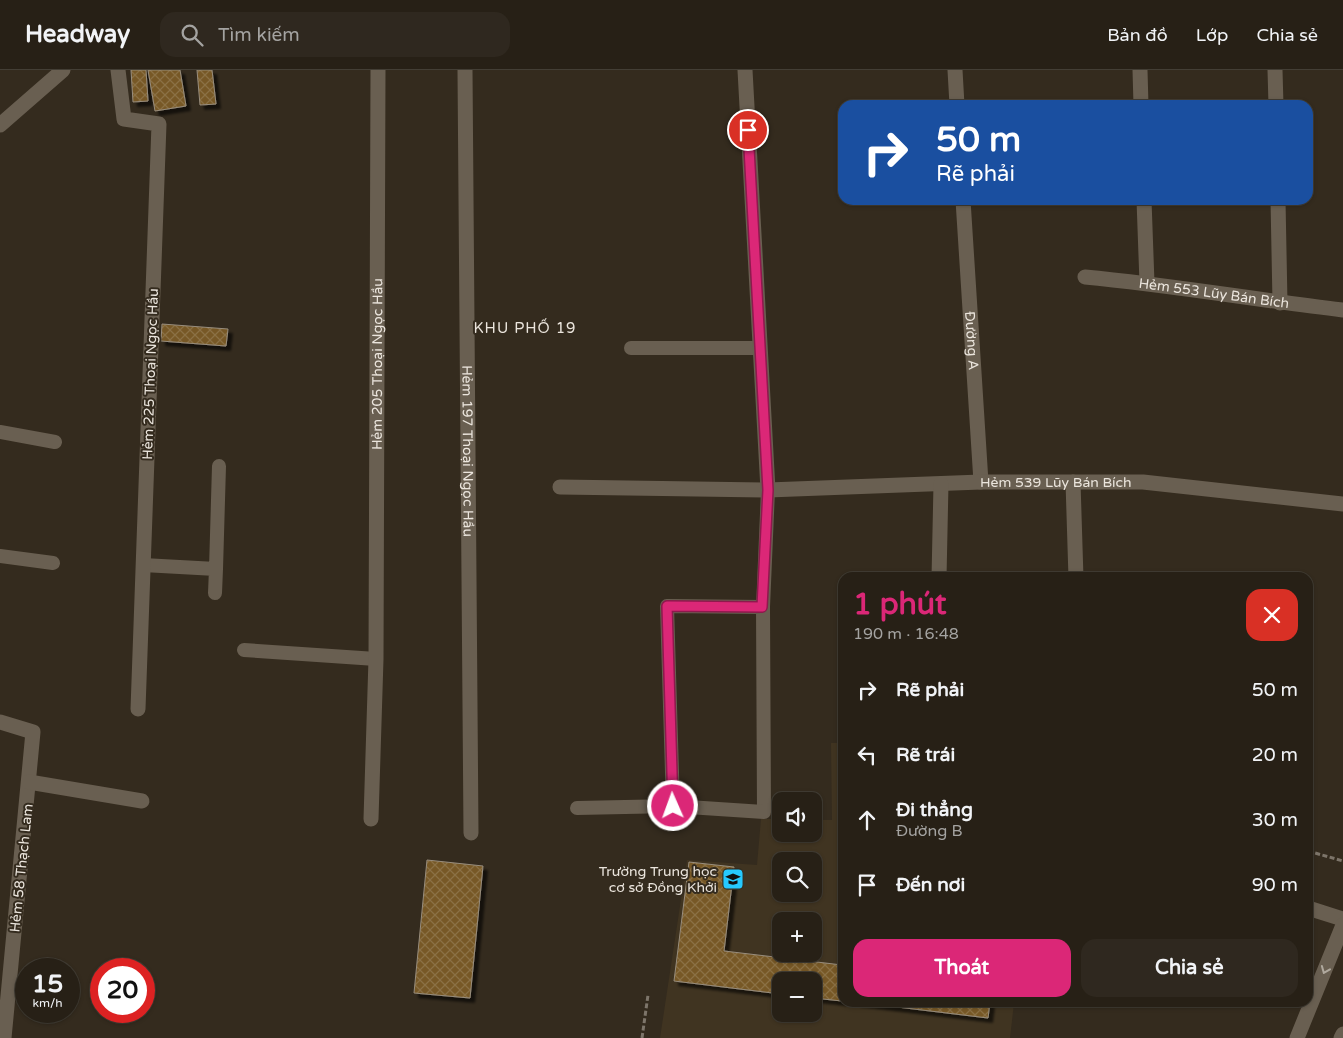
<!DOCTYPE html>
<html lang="vi">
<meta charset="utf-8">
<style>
:root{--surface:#272016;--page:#2f281f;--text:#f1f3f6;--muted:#a4a3a1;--line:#433e35;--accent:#db2777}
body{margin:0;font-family:"Varela Round",sans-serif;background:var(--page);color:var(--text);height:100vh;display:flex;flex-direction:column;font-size:19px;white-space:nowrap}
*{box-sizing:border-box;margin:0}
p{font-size:16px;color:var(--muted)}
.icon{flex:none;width:28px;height:28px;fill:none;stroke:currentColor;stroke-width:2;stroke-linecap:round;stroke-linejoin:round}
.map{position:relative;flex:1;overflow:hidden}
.panel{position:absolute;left:838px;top:502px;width:475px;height:435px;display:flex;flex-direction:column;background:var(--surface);border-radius:15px;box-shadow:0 1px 4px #0004,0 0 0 1px var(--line)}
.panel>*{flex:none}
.banner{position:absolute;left:838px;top:30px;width:475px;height:105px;border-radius:15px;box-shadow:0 1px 4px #0004,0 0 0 1px var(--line);background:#1a4fa0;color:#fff;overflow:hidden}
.tools{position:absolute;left:772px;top:722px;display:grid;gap:10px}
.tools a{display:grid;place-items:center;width:50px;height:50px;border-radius:10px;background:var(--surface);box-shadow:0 1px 4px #0004,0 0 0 1px var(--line);font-size:25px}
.speed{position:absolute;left:15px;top:888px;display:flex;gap:10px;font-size:25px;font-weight:700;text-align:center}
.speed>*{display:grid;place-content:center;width:65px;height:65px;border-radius:50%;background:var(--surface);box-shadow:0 1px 4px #0004,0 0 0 1px var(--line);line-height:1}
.speed small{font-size:12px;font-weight:400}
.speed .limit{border:8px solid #d22;background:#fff;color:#111}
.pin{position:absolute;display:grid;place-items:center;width:42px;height:42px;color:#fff;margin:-21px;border:2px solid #fff;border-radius:50%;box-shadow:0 1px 5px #0007}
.me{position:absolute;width:55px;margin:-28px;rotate:358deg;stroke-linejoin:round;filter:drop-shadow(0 0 4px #0008)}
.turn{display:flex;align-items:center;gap:18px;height:105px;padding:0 15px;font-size:22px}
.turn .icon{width:65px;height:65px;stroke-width:2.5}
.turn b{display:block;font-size:35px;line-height:42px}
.round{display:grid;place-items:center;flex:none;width:52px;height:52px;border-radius:15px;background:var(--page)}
.head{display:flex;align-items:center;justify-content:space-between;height:85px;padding:0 15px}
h1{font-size:30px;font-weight:700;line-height:38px;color:var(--accent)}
.button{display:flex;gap:10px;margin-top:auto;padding:10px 15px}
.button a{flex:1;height:58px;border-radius:15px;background:var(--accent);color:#fff;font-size:20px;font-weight:700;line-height:58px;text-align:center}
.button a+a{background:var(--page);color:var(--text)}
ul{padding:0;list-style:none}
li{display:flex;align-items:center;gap:15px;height:65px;padding:0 15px}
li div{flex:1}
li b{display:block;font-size:19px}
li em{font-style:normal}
header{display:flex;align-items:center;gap:30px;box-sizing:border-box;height:70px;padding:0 25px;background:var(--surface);border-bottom:1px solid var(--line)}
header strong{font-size:24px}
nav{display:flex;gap:28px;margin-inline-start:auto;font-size:18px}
.search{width:350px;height:45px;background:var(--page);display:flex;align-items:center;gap:12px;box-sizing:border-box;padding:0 18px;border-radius:15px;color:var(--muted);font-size:19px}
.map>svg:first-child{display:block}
</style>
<header>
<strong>Headway</strong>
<div class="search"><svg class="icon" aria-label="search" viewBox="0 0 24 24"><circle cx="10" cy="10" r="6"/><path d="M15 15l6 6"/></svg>Tìm kiếm</div>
<nav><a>Bản đồ</a><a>Lớp</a><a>Chia sẻ</a></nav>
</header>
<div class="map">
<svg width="1343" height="968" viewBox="0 0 1343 968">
<defs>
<pattern id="building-cross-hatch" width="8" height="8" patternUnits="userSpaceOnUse" patternTransform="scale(1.25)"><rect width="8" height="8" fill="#775825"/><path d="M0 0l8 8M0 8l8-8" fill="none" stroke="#8a7044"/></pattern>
<filter id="shadow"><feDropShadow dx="4.5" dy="4.5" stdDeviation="1" flood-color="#0009"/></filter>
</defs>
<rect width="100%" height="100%" fill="#342b1e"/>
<path fill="#403421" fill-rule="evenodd" d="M831,673H842V932L1014,933L1010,968H660L687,790L757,795L761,749H781V764H814V750H832ZM781,791H814V824H781ZM781,851H814V884H781ZM781,911H814V944H781Z"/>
<path fill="url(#building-cross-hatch)" stroke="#988d7d" filter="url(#shadow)" d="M131,0H146L148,31L133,32Z
M148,0H180L186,36L155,41Z
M197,0H212L216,34L200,35Z
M162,254L228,259L226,276L161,271Z
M427,790L483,796L470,928L414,923Z
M689,792L734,797L724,881L842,895V931L814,928V911H781V924L674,911Z
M856,932H990L988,948Z"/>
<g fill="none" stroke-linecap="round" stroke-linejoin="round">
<path stroke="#7d756a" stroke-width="3" stroke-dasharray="5 2.5" stroke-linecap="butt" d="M1308,781L1343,791
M642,968L648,925"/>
<path stroke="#695f51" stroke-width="14" d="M631,278H760
M0,362L55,372
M0,486L53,493
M143,495L216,499L219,396
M215,523L216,499
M763,537L768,420
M244,580L376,589
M577,738L673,736L667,536L763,537L764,742L673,736"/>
<g stroke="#695f51" stroke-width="15">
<path d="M118,0L124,49L159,54L138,639"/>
<path id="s1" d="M465,0L471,763"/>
<path d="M745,0L768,420"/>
<path d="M955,0L957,35"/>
<path d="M1140,0L1141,35"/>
<path d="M1275,0L1276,35"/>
<path id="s2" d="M963,130L981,412"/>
<path d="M1144,130L1147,213"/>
<path d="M1278,130L1280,233"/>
<path id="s3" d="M1085,207C1171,215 1257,230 1343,240"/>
<path d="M1073,412L1076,508"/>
<path id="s4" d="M560,417L768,420L981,412H1143L1343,434"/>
<path d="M939,508L941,414"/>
<path d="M0,652L33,662L4,968"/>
<path d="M29,712L142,731"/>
<path id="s5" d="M371,749L376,589L378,0"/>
<path d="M1308,838L1343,849"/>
</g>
<path stroke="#695f51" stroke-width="15" d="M0,55L63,0
M1297,968L1343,855
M1341,968L1343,964"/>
</g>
<defs><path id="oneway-chevron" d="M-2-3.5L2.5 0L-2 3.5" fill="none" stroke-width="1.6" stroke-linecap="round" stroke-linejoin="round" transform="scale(1.25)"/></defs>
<use stroke="#b0a99e" href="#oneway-chevron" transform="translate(1325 900) rotate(112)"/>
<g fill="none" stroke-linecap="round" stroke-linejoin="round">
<g stroke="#8e194d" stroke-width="12">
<path id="route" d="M673,736L667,536L762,537L768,420L748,60"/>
</g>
<use href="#route" stroke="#db2777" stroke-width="9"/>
</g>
<defs>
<g id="school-square" transform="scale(1.125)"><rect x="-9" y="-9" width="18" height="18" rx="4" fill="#26c9fe" stroke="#342b1e"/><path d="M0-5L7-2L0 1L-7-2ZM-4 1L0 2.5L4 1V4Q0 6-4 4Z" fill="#111"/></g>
</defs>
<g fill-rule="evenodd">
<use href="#school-square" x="733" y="809"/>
</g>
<g text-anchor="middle" stroke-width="4" stroke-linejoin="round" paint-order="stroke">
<g font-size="14" fill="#ebe5dd" stroke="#342b1e">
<text dy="5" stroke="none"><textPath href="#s3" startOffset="130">Hẻm 553 Lũy Bán Bích</textPath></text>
<text dy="5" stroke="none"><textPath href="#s2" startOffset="141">Đường A</textPath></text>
<text dy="5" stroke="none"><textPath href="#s5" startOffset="455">Hẻm 205 Thoại Ngọc Hầu</textPath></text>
<text transform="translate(150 304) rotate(-88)" y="5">Hẻm 225 Thoại Ngọc Hầu</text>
<text dy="5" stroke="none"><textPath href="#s1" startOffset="381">Hẻm 197 Thoại Ngọc Hầu</textPath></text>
<text dy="5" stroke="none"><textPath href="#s4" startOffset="496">Hẻm 539 Lũy Bán Bích</textPath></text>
<text transform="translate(21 798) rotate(-84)" y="5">Hẻm 58 Thạch Lam</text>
</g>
<g font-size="14" fill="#ebe5dd" stroke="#342b1e" text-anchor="end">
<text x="717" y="806">Trường Trung học<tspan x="717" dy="16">cơ sở Đồng Khởi</tspan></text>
</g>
<g font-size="15" letter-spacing="1" fill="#ebe5dd" stroke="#342b1e">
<text x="525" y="263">KHU PHỐ 19</text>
</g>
</g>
</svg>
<div class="tools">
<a><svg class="icon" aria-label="sound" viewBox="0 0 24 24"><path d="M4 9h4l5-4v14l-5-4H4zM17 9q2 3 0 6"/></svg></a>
<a><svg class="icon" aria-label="search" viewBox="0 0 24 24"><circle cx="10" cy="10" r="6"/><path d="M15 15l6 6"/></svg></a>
<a>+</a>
<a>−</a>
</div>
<div class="speed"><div>15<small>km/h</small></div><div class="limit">20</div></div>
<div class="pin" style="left:748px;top:60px;background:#d93025"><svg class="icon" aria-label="arrive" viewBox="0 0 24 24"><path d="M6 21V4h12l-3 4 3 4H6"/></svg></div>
<svg class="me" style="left:673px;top:736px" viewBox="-20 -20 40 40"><circle r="17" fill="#db2777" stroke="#fff" stroke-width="3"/><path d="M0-11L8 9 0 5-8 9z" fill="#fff"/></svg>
<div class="banner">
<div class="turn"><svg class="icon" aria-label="right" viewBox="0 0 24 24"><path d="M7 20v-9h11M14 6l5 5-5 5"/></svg><div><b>50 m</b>Rẽ phải</div></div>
</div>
<section class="panel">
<div class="head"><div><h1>1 phút</h1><p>190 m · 16:48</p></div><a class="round" style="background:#d93025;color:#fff"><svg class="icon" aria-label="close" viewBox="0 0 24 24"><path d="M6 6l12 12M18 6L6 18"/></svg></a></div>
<ul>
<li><svg class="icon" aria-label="right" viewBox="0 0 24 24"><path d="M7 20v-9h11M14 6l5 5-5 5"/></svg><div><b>Rẽ phải</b></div><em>50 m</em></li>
<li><svg class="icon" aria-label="left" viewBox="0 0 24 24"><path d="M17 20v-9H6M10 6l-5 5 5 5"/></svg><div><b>Rẽ trái</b></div><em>20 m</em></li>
<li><svg class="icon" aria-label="ahead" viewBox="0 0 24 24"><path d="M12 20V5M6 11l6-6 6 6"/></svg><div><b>Đi thẳng</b><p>Đường B</p></div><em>30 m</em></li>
<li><svg class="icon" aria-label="arrive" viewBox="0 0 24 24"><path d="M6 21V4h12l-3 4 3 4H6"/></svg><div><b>Đến nơi</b></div><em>90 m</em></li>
</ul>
<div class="button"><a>Thoát</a><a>Chia sẻ</a></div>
</section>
</div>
